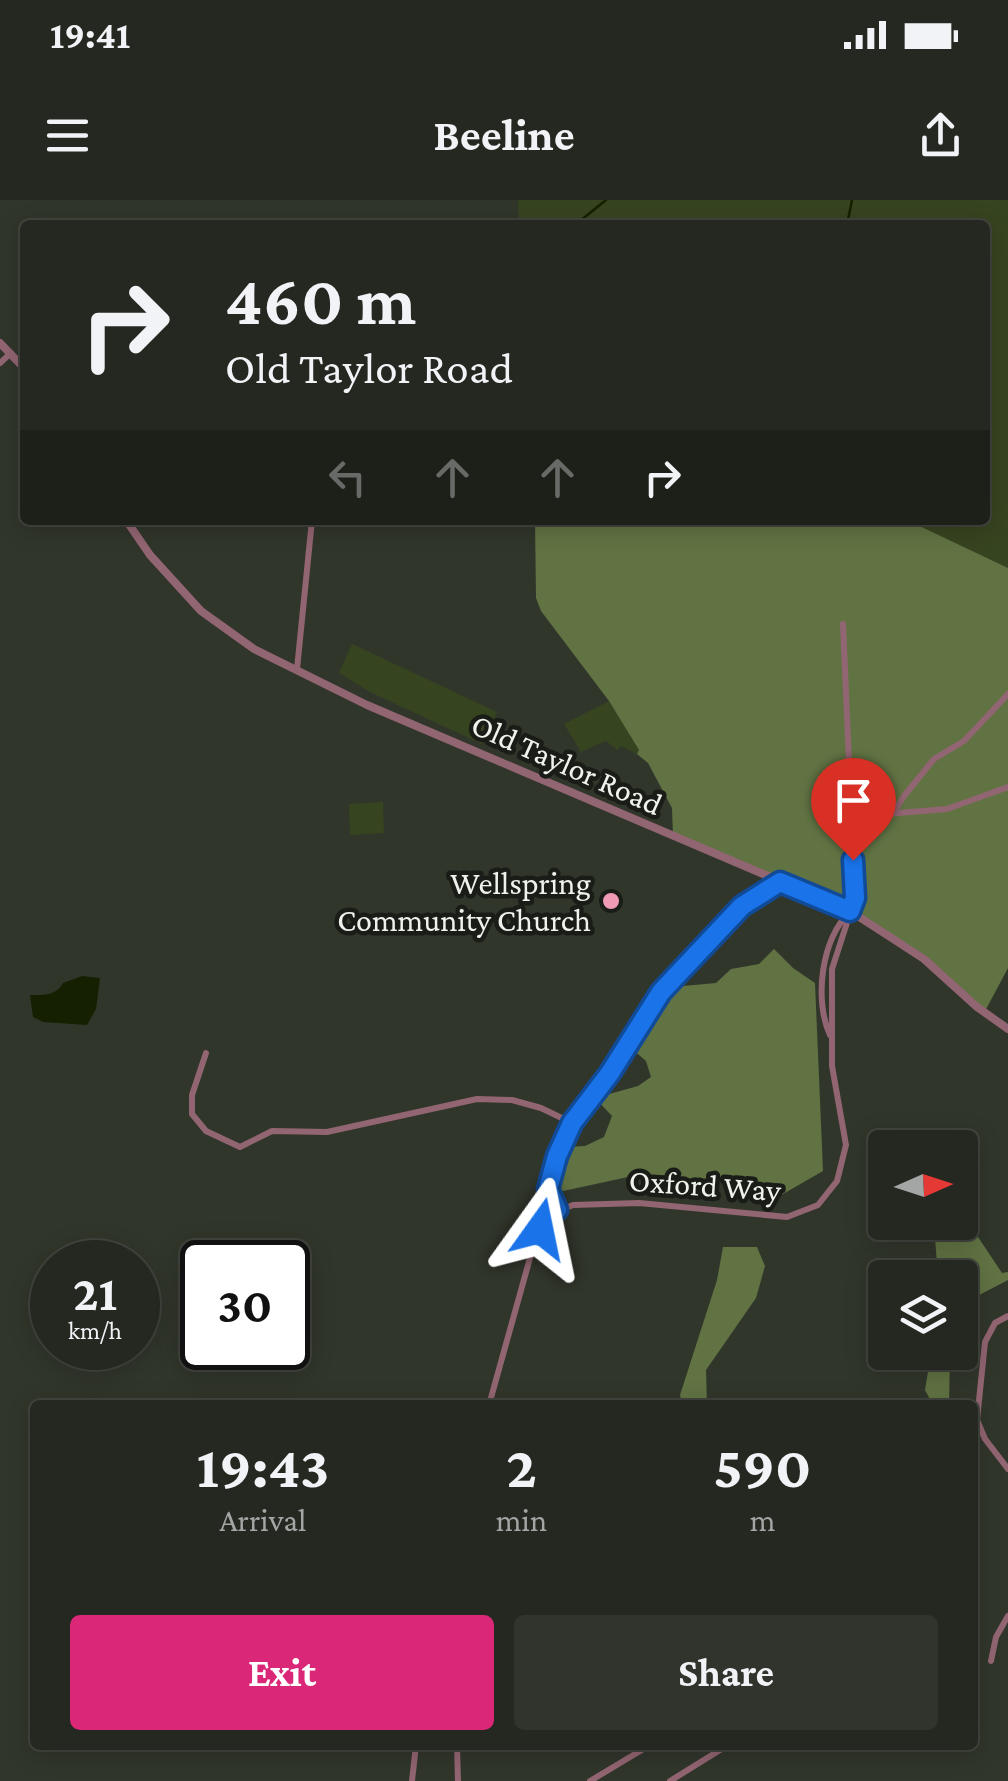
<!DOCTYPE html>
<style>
:root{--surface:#252820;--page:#31342d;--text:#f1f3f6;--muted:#a3a6a5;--line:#42443e;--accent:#db2777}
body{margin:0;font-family:"Crimson Pro",serif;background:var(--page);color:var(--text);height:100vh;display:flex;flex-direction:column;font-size:38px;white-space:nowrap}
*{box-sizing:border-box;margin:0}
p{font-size:32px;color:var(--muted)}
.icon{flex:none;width:55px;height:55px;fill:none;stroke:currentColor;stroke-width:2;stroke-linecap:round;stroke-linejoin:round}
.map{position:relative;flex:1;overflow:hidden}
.side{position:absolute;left:30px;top:1200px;width:948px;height:350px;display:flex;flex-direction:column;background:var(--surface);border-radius:10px;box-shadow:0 5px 25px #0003,0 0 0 2px var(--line)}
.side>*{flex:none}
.banner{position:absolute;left:20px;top:20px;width:970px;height:305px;border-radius:10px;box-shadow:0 5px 25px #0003,0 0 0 2px var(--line);background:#252820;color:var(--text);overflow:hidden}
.needle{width:65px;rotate:87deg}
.tools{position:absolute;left:868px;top:930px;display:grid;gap:20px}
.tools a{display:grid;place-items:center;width:110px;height:110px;border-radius:10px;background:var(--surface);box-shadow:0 5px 25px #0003,0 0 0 2px var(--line);font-size:50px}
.speed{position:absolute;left:30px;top:1040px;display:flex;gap:20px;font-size:50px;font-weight:700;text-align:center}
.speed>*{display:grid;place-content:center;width:130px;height:130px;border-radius:50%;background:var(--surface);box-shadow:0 5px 25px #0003,0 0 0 2px var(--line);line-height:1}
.speed small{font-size:25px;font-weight:400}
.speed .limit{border:5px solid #111;border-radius:15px;background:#fff;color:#111}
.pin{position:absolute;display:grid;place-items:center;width:85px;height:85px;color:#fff;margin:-102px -42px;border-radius:50% 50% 50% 0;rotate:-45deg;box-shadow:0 0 10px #0007}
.pin .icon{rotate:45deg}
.me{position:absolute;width:110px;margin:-55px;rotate:12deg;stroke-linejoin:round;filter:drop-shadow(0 0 8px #0008)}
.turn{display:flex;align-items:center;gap:35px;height:210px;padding:0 40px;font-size:45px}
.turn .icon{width:130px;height:130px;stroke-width:2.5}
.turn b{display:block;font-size:70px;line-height:85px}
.lanes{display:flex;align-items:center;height:95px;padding:0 40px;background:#0003;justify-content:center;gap:50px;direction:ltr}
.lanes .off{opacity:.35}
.eta{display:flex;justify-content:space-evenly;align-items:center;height:170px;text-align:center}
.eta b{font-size:60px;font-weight:700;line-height:70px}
.primary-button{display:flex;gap:20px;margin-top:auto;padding:20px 40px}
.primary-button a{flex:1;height:115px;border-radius:10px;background:var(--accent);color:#fff;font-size:40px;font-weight:700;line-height:115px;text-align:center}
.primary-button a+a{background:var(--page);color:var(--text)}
.status{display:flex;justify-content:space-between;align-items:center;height:70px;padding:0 50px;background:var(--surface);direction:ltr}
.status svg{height:28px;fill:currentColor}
header{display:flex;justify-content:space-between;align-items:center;height:130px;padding:0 40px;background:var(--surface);font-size:45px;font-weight:700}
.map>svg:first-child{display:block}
</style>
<div class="status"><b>19:41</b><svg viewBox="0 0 49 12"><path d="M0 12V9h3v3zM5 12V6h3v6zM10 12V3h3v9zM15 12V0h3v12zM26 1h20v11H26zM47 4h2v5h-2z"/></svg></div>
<header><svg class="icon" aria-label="menu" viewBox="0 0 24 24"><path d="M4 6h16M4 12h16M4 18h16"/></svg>Beeline<svg class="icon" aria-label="share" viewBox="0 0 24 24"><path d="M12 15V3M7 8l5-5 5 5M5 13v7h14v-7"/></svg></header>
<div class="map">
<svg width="1008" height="1581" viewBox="0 0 1008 1581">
<rect width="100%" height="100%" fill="#31362b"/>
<path fill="#374420" d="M518,0H1008V368L907,320H985V25H519Z
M352,444L497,512L482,544L370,492L339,473Z
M609,501L639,550L637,554L621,546L617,550L606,541L581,552L564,524Z
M383,602L384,633L350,635L349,604Z"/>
<path fill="#617343" d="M535,320H907L1008,368V768L984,813L926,761L850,711L673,637L672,608L648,563L637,554L639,550L609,501L541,411L536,398Z
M774,749L793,768L815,783L823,971L776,998L743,982L719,977L664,983L628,977L554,993L565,947L585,946L604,937L612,916L595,898L638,886L651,877L646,861L631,848L650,815L672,787L716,783L731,769L759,764Z
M976,1034L1002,1073L1008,1072V1080L960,1105V1078L938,1077L935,1038Z
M723,1047H757L765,1066L756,1098L706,1170L707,1205H682L680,1195L717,1080Z
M931,1153H950L949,1205H933L925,1190Z"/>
<path fill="#152000" d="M82,776L100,778L96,809L87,825L43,822L33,817L30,795C43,795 56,796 63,783Z"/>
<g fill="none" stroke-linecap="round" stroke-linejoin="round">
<path stroke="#152000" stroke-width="2.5" d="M575,25L606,0
M847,25L852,0"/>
<path stroke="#926572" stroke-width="6" d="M0,163L11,153
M297,469L312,320
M894,612L904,596L934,559L964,541L1008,494
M852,623L874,615L947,609L1008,587
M830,835C814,801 821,738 850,712
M206,853L192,895V914L206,931L240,947L272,931L327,932L477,899L512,900L541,908L572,923
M557,1010L548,989L557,955L572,923L610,873L661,792L742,706L780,682
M1008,1116L995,1123L985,1142L977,1220L985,1239L1008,1269
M489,1205L530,1058L540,1029L549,1015L573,1005L639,1003L787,1017L818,1005L837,981L846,945L832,866V769L855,698L843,424
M991,1461L996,1437L1008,1416
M457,1545L458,1581
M412,1581L416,1545
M590,1581L650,1545
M670,1581L728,1545"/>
<path stroke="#926572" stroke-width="8" d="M0,143L25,169
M126,320L150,355L201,411L254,449L367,505L850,711L924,759L977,807L1008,829"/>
</g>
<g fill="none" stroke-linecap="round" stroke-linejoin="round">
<g stroke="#114b97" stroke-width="25">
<path id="route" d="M540,1029L549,1014L557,1010L548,989L557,956L572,923L610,873L661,792L742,706L780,682L850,711L855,698L853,660"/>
</g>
<use href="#route" stroke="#1a73e8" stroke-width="18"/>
</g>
<circle fill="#f09ab5" stroke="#1a1c17" stroke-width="4" cx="611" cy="701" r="10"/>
<g text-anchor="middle" stroke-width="9" stroke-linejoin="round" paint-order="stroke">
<g font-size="32" fill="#f0f3ec" stroke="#1a1c17">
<text transform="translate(567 564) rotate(24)" y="11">Old Taylor Road</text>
<text transform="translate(705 985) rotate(4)" y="11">Oxford Way</text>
</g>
<g font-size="32" fill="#f0f3ec" stroke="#1a1c17" text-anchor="end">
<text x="591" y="694">Wellspring<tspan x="591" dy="37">Community Church</tspan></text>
</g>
</g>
</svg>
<div class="tools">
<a><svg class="needle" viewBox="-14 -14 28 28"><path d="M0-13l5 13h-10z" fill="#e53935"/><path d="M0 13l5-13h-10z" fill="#a3a6a5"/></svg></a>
<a><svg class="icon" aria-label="layers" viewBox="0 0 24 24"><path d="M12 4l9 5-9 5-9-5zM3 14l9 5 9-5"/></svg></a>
</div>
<div class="speed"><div>21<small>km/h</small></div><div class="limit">30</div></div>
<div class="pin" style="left:853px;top:660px;background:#d93025"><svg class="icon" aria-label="arrive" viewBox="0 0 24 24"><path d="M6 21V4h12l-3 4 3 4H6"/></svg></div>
<svg class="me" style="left:540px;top:1029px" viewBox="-20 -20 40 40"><path d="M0-17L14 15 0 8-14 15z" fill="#1a73e8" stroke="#fff" stroke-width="4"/></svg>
<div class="banner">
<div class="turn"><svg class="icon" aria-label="right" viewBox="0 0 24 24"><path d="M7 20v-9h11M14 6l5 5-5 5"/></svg><div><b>460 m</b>Old Taylor Road</div></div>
<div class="lanes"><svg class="icon off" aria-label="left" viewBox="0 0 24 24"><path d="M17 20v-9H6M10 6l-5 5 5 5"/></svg><svg class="icon off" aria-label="ahead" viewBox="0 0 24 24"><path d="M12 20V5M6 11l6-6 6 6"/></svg><svg class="icon off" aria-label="ahead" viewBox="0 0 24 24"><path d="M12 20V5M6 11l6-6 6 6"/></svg><svg class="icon" aria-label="right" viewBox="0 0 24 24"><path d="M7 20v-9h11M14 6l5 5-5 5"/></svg></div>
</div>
<section class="side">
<div class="eta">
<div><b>19:43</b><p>Arrival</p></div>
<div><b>2</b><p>min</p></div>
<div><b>590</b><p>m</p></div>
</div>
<div class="primary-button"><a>Exit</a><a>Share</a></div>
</section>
</div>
